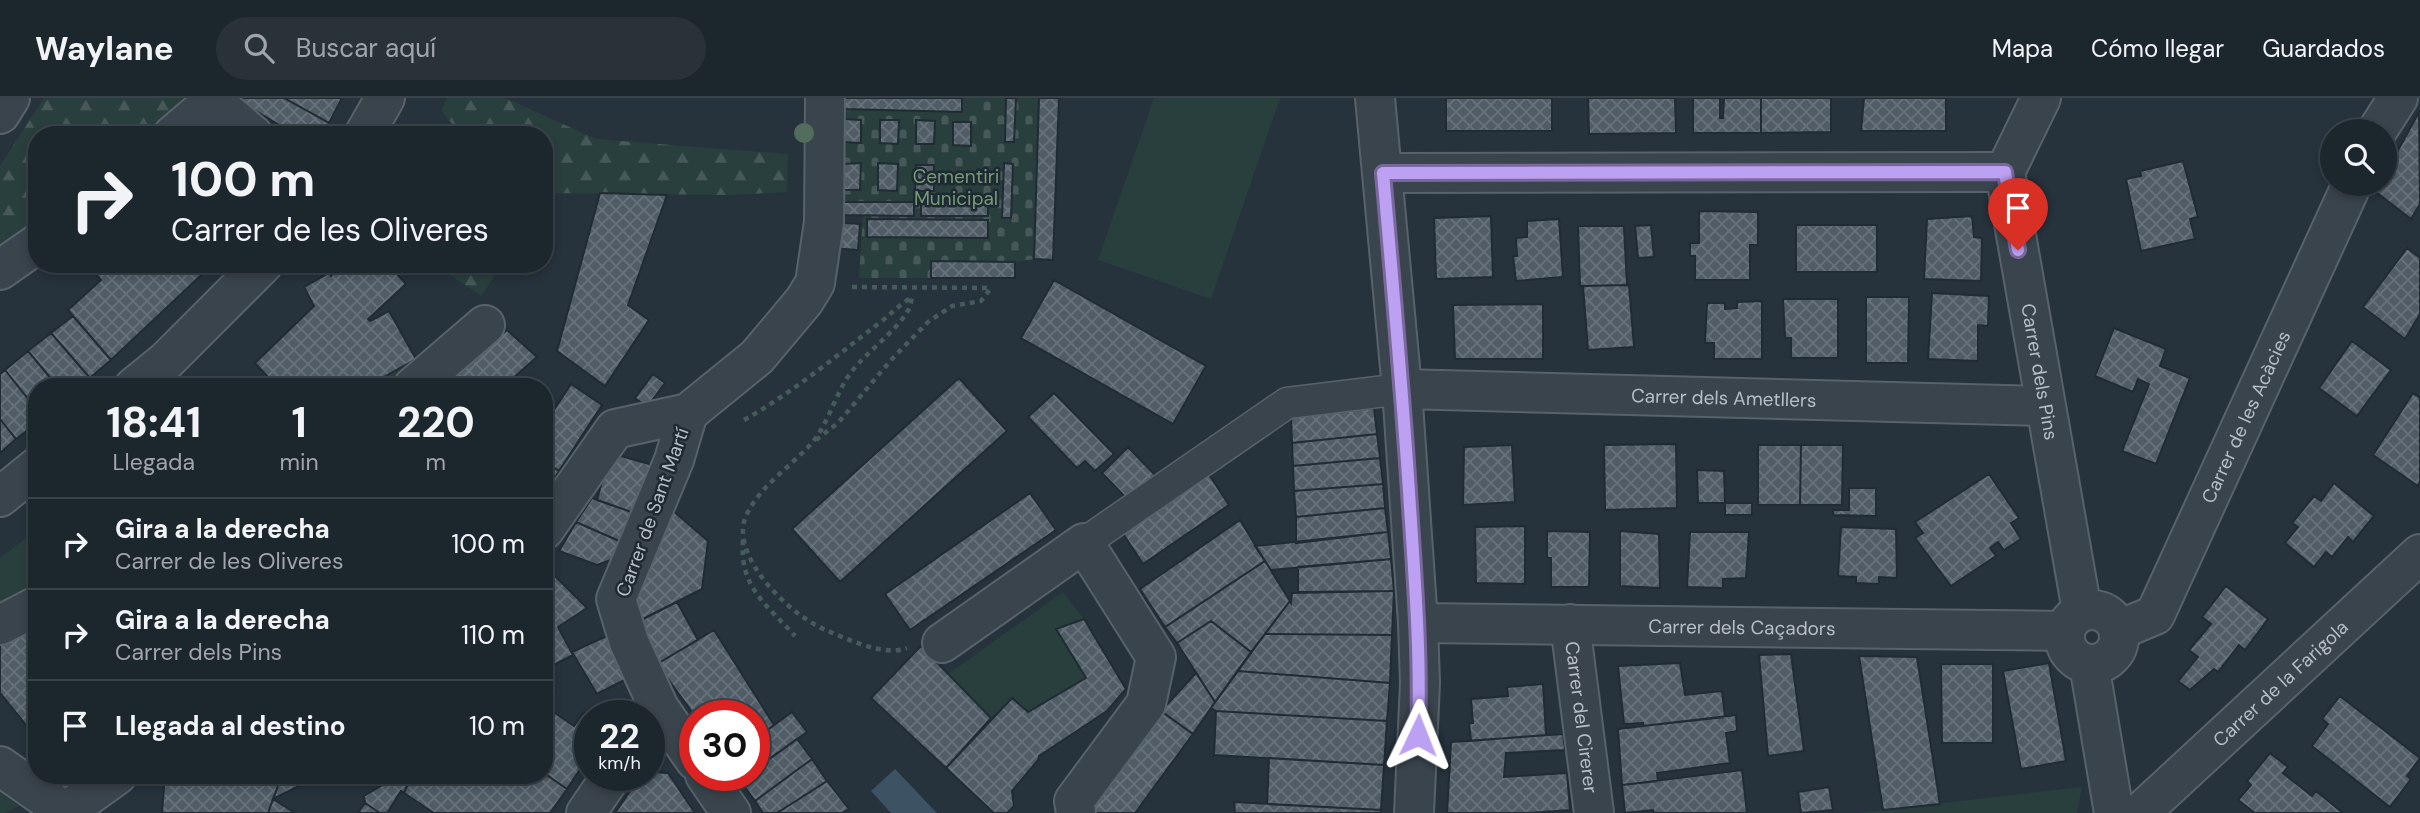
<!DOCTYPE html>
<html lang="es">
<meta charset="utf-8">
<style>
:root{--surface:#1c262d;--page:#293239;--text:#f1f3f6;--muted:#a0a5aa;--line:#3a4349}
body{margin:0;font-family:"DM Sans",sans-serif;background:var(--page);color:var(--text);height:100vh;display:flex;flex-direction:column;font-size:26px;white-space:nowrap}
*{box-sizing:border-box;margin:0}
p{font-size:23px;color:var(--muted)}
.icon{flex:none;width:38px;height:38px;fill:none;stroke:currentColor;stroke-width:2;stroke-linecap:round;stroke-linejoin:round}
.map{position:relative;flex:1;overflow:hidden}
.sheet{position:absolute;left:28px;top:280px;width:525px;height:406px;display:flex;flex-direction:column;background:var(--surface);border-radius:28px;box-shadow:0 4px 10px #0003,0 0 0 2px var(--line)}
.sheet>*{flex:none}
.top-card{position:absolute;left:28px;top:28px;width:525px;height:147px;border-radius:28px;box-shadow:0 4px 10px #0003,0 0 0 2px var(--line);background:#1c262d;color:var(--text);overflow:hidden}
.controls{position:absolute;left:2320px;top:21px;display:grid;gap:14px}
.controls a{display:grid;place-items:center;width:77px;height:77px;border-radius:50%;background:var(--surface);box-shadow:0 4px 10px #0003,0 0 0 2px var(--line);font-size:35px}
.speed{position:absolute;left:574px;top:602px;display:flex;gap:14px;font-size:35px;font-weight:700;text-align:center}
.speed>*{display:grid;place-content:center;width:91px;height:91px;border-radius:50%;background:var(--surface);box-shadow:0 4px 10px #0003,0 0 0 2px var(--line);line-height:1}
.speed small{font-size:18px;font-weight:400}
.speed .limit{border:10px solid #d22;background:#fff;color:#111}
.pin{position:absolute;display:grid;place-items:center;width:60px;height:60px;color:#fff;margin:-72px -30px;border-radius:50% 50% 50% 0;rotate:-45deg;box-shadow:0 0 7px #0007}
.pin .icon{rotate:45deg}
.me{position:absolute;width:77px;margin:-38px;rotate:2deg;stroke-linejoin:round;filter:drop-shadow(0 0 5px #0008)}
.turn{display:flex;align-items:center;gap:24px;height:147px;padding:0 28px;font-size:32px}
.turn .icon{width:91px;height:91px;stroke-width:2.5}
.turn b{display:block;font-size:49px;line-height:60px}
.eta{display:flex;justify-content:space-evenly;align-items:center;height:119px;text-align:center}
.eta b{font-size:42px;font-weight:700;line-height:49px}
ul{padding:0;list-style:none}
li{display:flex;align-items:center;gap:21px;height:91px;padding:0 28px;border-top:2px solid var(--line)}
li div{flex:1}
li b{display:block;font-size:26px}
li em{font-style:normal}
header{display:flex;align-items:center;gap:42px;box-sizing:border-box;height:98px;padding:0 35px;background:var(--surface);border-bottom:2px solid var(--line)}
header strong{font-size:33px}
nav{display:flex;gap:38px;margin-inline-start:auto;font-size:24px}
.search{width:490px;height:63px;background:var(--page);display:flex;align-items:center;gap:18px;box-sizing:border-box;padding:0 24px;border-radius:38px;color:var(--muted);font-size:26px}
.map>svg:first-child{display:block}
</style>
<header>
<strong>Waylane</strong>
<div class="search"><svg class="icon" aria-label="search" viewBox="0 0 24 24"><circle cx="10" cy="10" r="6"/><path d="M15 15l6 6"/></svg>Buscar aquí</div>
<nav><a>Mapa</a><a>Cómo llegar</a><a>Guardados</a></nav>
</header>
<div class="map">
<svg width="2420" height="715" viewBox="0 0 2420 715">
<defs>
<pattern id="forest-firs" width="22" height="20" patternUnits="userSpaceOnUse" patternTransform="scale(1.75)"><rect width="22" height="20" fill="#293f3e"/><path d="M5 1l3.5 6h-7zM16 11l3.5 6h-7z" fill="#465958"/></pattern>
<pattern id="cemetery-stones" width="16" height="16" patternUnits="userSpaceOnUse" patternTransform="scale(1.75)"><rect width="16" height="16" fill="#293f3e"/><path d="M2 7V4a2 2 0 0 1 4 0v3zM10 15v-3a2 2 0 0 1 4 0v3z" fill="#465958"/></pattern>
<pattern id="building-cross-hatch" width="8" height="8" patternUnits="userSpaceOnUse" patternTransform="scale(1.75)"><rect width="8" height="8" fill="#505d67"/><path d="M0 0l8 8M0 8l8-8" fill="none" stroke="#67727b"/></pattern>
</defs>
<rect width="100%" height="100%" fill="#26323c"/>
<path fill="#293f3e" d="M1154,0H1280L1211,201L1098,162Z
M417,261L385,289H366Z
M37,432V488L0,507V460Z
M1063,494L1084,521L1056,532L1086,580L1028,614L1012,600L991,620L948,576Z
M2082,689L2077,715H1857Z
M0,694L19,708L5,715H0Z"/>
<path fill="url(#forest-firs)" d="M44,0H182L176,17L150,37H37V125L0,150V68Z
M447,0H505L596,41L788,56L787,94L730,97L544,95V37H461L441,12Z
M453,166H503L481,198L447,175Z"/>
<path fill="url(#cemetery-stones)" d="M843,0H1059L1034,161L1015,164V180H859L863,118L838,117Z"/>
<path fill="#3d5263" d="M895,671L937,715H891L871,693Z"/>
<path fill="url(#building-cross-hatch)" stroke="#212b33" stroke-width="2" d="M240,0H284L329,25L322,37H296L249,9Z
M284,0H342L329,25Z
M843,0H962V14L843,11Z
M1006,0H1016L1014,44H1005Z
M1039,0H1059L1053,162L1034,161Z
M1446,0H1552V33H1446Z
M1588,0H1675L1676,35L1589,36Z
M1693,0H1720V20H1723L1724,0H1761V35H1693Z
M1761,0H1831V34L1761,35Z
M1864,0H1946V33H1861Z
M2419,14L2420,106L2411,121L2376,94L2380,86H2385V76Z
M844,21L861,22V45L843,44Z
M880,22H899L898,46L880,45Z
M916,22L935,23L934,46H916Z
M953,24H971V48L953,47Z
M2183,63L2198,119L2190,121L2195,141L2141,153L2126,81L2141,78L2140,73Z
M861,65L860,92H842V66Z
M878,65L898,66L897,93L878,92Z
M1004,65L1013,66L1011,120H1002Z
M916,67H934V93H915Z
M600,95L667,97L628,207L649,222L605,288L557,253Z
M842,104H914V118L842,117Z
M921,105H988V118H921Z
M1699,113L1758,114V147H1750V182H1695V158H1690V145H1699Z
M1491,118L1493,179L1436,181L1434,120Z
M1972,118L1974,139L1982,140L1981,183L1924,181L1927,121Z
M867,121L988,122V140L867,139Z
M1559,121L1563,179L1516,183L1513,158H1517L1516,140L1527,139V123Z
M833,124L860,126L858,152L831,150Z
M1651,127L1654,159L1638,160L1635,128Z
M1796,127H1877V174H1796Z
M1578,128H1624L1627,187L1580,188Z
M2407,150L2420,160V216L2405,241L2363,209Z
M931,163L1015,164V180H931Z
M101,166H213L111,262L68,212L101,182L93,173Z
M343,166H388L406,186L368,221L370,223L389,213L416,261L366,289H251L268,279L255,265L314,208L304,189L329,175L331,178Z
M1054,182L1206,268L1173,326L1021,240Z
M1629,187L1634,249L1588,252L1583,188Z
M1932,195L1989,198L1988,228L1978,227V263L1928,261Z
M1866,199H1909L1908,265H1866Z
M1783,201H1838V260H1791V240H1785Z
M1762,203V261H1714V245H1705L1707,205H1725V211L1737,210V204Z
M1543,206V261H1455L1453,207Z
M73,218L111,262L90,280L51,235Z
M2114,230L2166,251L2160,268L2190,280L2156,366L2122,353L2149,286L2138,281L2133,294L2095,278Z
M507,232L537,259L512,281L519,288L518,289H438Z
M51,235L90,280L80,289H58L28,253Z
M2352,243L2391,272L2357,318L2319,290Z
M28,253L58,289H37V312L5,272Z
M5,272L37,312V325L16,341L0,321V276Z
M653,276L665,285L647,309L635,300Z
M959,280L1007,333L840,484L792,431Z
M571,286L602,307L559,373L544,363V327Z
M1054,295L1114,356L1095,373L1085,363L1077,370L1028,319Z
M2413,295L2420,300V384L2418,388L2373,357Z
M1374,310L1377,336L1292,345L1291,319Z
M0,321L16,341L0,355Z
M1377,336L1380,360L1293,368L1292,345Z
M1676,346L1677,410L1605,412L1604,347Z
M1512,347L1515,404L1463,407L1464,349Z
M1758,347H1801L1800,407H1758Z
M1801,347H1843L1842,407H1800Z
M1128,349L1156,378L1130,404L1102,375Z
M621,358L656,368L637,416L597,402L604,376Z
M1380,360L1383,386L1294,393L1293,368Z
M544,363L559,373L544,398Z
M1206,372L1229,407L1143,466L1120,431Z
M1697,372L1724,373L1725,405H1698Z
M1989,376L2019,420L2011,425L2021,441L2004,452L1998,444L1990,450L1996,458L1951,488L1915,440L1923,435L1915,424Z
M2334,385L2374,418L2353,444L2348,439L2332,459L2326,454L2314,469L2285,445L2298,429L2292,425L2314,398L2321,403Z
M1383,386L1385,410L1296,419L1294,393Z
M1849,390H1876V418L1833,417V412H1849Z
M1030,395L1056,432L910,532L885,496Z
M592,400L637,416L626,446L576,424Z
M1725,405H1752V417H1725Z
M1385,410L1388,434L1296,445V419Z
M671,411L708,443L702,491L631,527L633,488Z
M1240,422L1265,463L1165,529L1140,491Z
M576,424L626,446L619,459L597,467L559,453Z
M1525,428V486L1476,485L1475,429Z
M1841,429L1896,431L1897,480L1879,479V486L1856,485V479L1838,478Z
M1547,433L1590,434L1589,489H1551V460H1547Z
M1620,433L1659,436L1660,490L1620,488Z
M1388,434L1391,461L1271,472L1255,448Z
M1690,434H1749L1746,480L1723,481V490L1687,489Z
M1391,461L1394,493L1298,494V469Z
M1265,463L1290,503L1251,554L1211,523L1177,545L1165,529Z
M547,470L587,510L558,529L573,557L544,572V472Z
M2226,488L2268,521L2245,552L2239,547L2218,574L2214,571L2190,592L2178,583L2198,559L2189,552L2211,526L2202,519Z
M1394,493L1392,537L1265,536L1290,503L1291,505L1292,495Z
M677,504L698,542L657,566L631,527Z
M1084,521L1126,591L1107,613L1039,658L1038,662L1012,693L1014,708L1007,715H994L946,670L1012,600L1028,614L1086,580L1056,531Z
M37,523V641L0,595V541Z
M1211,523L1251,554L1215,604L1177,545Z
M714,532L774,627L754,642V618H695L657,566Z
M611,536L636,576L597,596L572,554Z
M1265,536L1392,537L1390,585L1238,573Z
M921,548L991,620L946,670L871,600Z
M1791,556L1804,653L1768,658L1759,557Z
M1859,558L1917,559L1940,706L1883,712Z
M1680,565L1685,597L1722,593L1725,619L1643,628V625L1624,626L1618,568Z
M2049,565L2066,663L2021,671L2003,573Z
M1941,566H1993V645H1942Z
M1238,573L1390,585L1387,623L1216,613L1211,610Z
M1196,575L1215,604L1193,636L1161,613Z
M544,584L555,593L545,608L574,628L583,615L590,620V656L567,691L544,675Z
M1543,586L1546,637L1471,643L1469,625H1473L1471,601L1508,598L1507,589Z
M2340,598L2420,660L2407,678L2411,681L2390,709L2312,648L2328,626L2322,621Z
M1161,613L1193,636L1135,715H1097L1092,711Z
M1216,613L1387,623L1384,667L1214,657Z
M792,614L807,634L754,672V642Z
M1736,617L1737,633L1726,635L1730,665L1657,675L1658,683L1622,687L1618,631Z
M1563,636L1565,652L1506,655L1504,679L1567,675L1570,712L1530,715H1447L1451,644Z
M797,641L812,661L755,703L740,682L747,677H754V672Z
M2270,655L2288,669L2283,675L2312,698L2316,693L2343,715H2255L2238,702L2251,687L2247,683Z
M1269,660L1384,667L1381,712L1267,706Z
M812,661L827,683L777,715H763L755,703Z
M1742,672L1747,715H1654L1653,712L1625,715L1622,687Z
M649,674L668,675L695,715H615L641,677H649Z
M544,675L567,691L550,715H434L404,695L407,688L430,677H544Z
M165,677H282L268,715H162Z
M282,677H300L301,687L273,701Z
M300,677H318L301,687Z
M399,677H407L411,686L407,688L404,695L401,693L387,715H380L365,705L364,698Z
M827,683L849,711L842,715H777Z
M1829,689L1833,712L1801,715L1798,694Z
M273,701L295,715H268Z
M1234,704L1381,712V715H1235Z
M365,705L380,715H358Z"/>
<g fill="none" stroke-linecap="round" stroke-linejoin="round">
<g stroke="#58626a" stroke-width="33">
<path id="pedestrian" d="M1084,445L1287,305L1402,291"/>
</g>
<g stroke="#58626a" stroke-width="42">
<g id="minor">
<path d="M1375,0L1402,291L1418,525L1420,585L1414,715"/>
<path id="s1" d="M2041,0L2005,74L2082,513"/>
<path d="M0,16L10,0"/>
<path d="M2377,33L2398,0"/>
<path d="M173,37L213,3L253,37"/>
<path d="M1383,75L2005,74"/>
<path d="M0,172L37,146"/>
<path d="M413,289L485,227"/>
<path id="s2" d="M1402,291L2045,308"/>
<path d="M688,315L674,362L616,501L629,544L659,610L695,662"/>
<path d="M544,432L615,331L688,315L757,259L804,203L815,185L824,124L825,0"/>
<circle cx="2092" cy="539" r="27"/>
<path id="s3" d="M1418,525L2065,533"/>
<path id="s4" d="M1570,526L1594,715"/>
<path d="M0,527L37,508"/>
<path id="s5" d="M2119,532L2155,517L2352,86"/>
<path d="M942,545L1084,445L1156,559L1146,606L1074,703L1076,715"/>
<path d="M2089,566L2114,715"/>
<path d="M705,677L731,715"/>
<path d="M64,715L117,677"/>
<path d="M586,715L612,677"/>
<path id="s6" d="M2140,715L2420,456"/>
</g>
</g>
<g stroke="#58626a" stroke-width="42">
<path id="tertiary" d="M364,37L385,0
M134,289L166,263L263,166
M0,399L37,369
M0,668L67,715"/>
</g>
<path stroke="#485b5c" stroke-width="4.5" stroke-dasharray="5 5" stroke-linecap="butt" d="M852,189L990,190
M744,322C792,295 835,259 878,226C890,217 899,207 912,199C911,204 910,210 907,214C897,232 866,255 852,273C835,295 829,326 810,347C789,370 759,389 746,418C728,458 792,519 826,532C847,541 884,559 907,550
M816,342L838,325L891,262L928,224L952,208L981,203L991,190
M743,442C739,489 766,506 795,538"/>
<use href="#pedestrian" stroke="#3a444c" stroke-width="30"/>
<use href="#minor" stroke="#3a444c" stroke-width="38"/>
<use href="#tertiary" stroke="#3a444c" stroke-width="38"/>
</g>
<circle fill="#526c5e" cx="804" cy="35" r="10"/>
<g fill="none" stroke-linecap="round" stroke-linejoin="round">
<g stroke="#7a689d" stroke-width="18">
<path id="route" d="M1418,637C1421,560 1415,485 1410,409C1403,298 1393,187 1383,75L2005,74L2018,152"/>
</g>
<use href="#route" stroke="#bca0f2" stroke-width="12"/>
</g>
<g text-anchor="middle" stroke-width="5" stroke-linejoin="round" paint-order="stroke">
<g font-size="19" fill="#769b7a" stroke="#1f2931">
<text x="956" y="85">Cementiri<tspan x="956" dy="22">Municipal</tspan></text>
</g>
<g font-size="19" fill="#b6bfc7" stroke="#1f2931">
<text dy="7" stroke="none"><textPath href="#s1" startOffset="285">Carrer dels Pins</textPath></text>
<text dy="7" stroke="none"><textPath href="#s2" startOffset="322">Carrer dels Ametllers</textPath></text>
<text dy="7" stroke="none"><textPath href="#s5" startOffset="257">Carrer de les Acàcies</textPath></text>
<text transform="translate(652 414) rotate(-70)" y="7">Carrer de Sant Martí</text>
<text dy="7" stroke="none"><textPath href="#s3" startOffset="324">Carrer dels Caçadors</textPath></text>
<text dy="7" stroke="none"><textPath href="#s6" startOffset="191">Carrer de la Farigola</textPath></text>
<text dy="7" stroke="none"><textPath href="#s4" startOffset="94">Carrer del Cirerer</textPath></text>
</g>
</g>
</svg>
<div class="controls">
<a><svg class="icon" aria-label="search" viewBox="0 0 24 24"><circle cx="10" cy="10" r="6"/><path d="M15 15l6 6"/></svg></a>
</div>
<div class="speed"><div>22<small>km/h</small></div><div class="limit">30</div></div>
<div class="pin" style="left:2018px;top:152px;background:#d93025"><svg class="icon" aria-label="arrive" viewBox="0 0 24 24"><path d="M6 21V4h12l-3 4 3 4H6"/></svg></div>
<svg class="me" style="left:1418px;top:637px" viewBox="-20 -20 40 40"><path d="M0-17L14 15 0 8-14 15z" fill="#bca0f2" stroke="#fff" stroke-width="4"/></svg>
<div class="top-card">
<div class="turn"><svg class="icon" aria-label="right" viewBox="0 0 24 24"><path d="M7 20v-9h11M14 6l5 5-5 5"/></svg><div><b>100 m</b>Carrer de les Oliveres</div></div>
</div>
<section class="sheet">
<div class="eta">
<div><b>18:41</b><p>Llegada</p></div>
<div><b>1</b><p>min</p></div>
<div><b>220</b><p>m</p></div>
</div>
<ul>
<li><svg class="icon" aria-label="right" viewBox="0 0 24 24"><path d="M7 20v-9h11M14 6l5 5-5 5"/></svg><div><b>Gira a la derecha</b><p>Carrer de les Oliveres</p></div><em>100 m</em></li>
<li><svg class="icon" aria-label="right" viewBox="0 0 24 24"><path d="M7 20v-9h11M14 6l5 5-5 5"/></svg><div><b>Gira a la derecha</b><p>Carrer dels Pins</p></div><em>110 m</em></li>
<li><svg class="icon" aria-label="arrive" viewBox="0 0 24 24"><path d="M6 21V4h12l-3 4 3 4H6"/></svg><div><b>Llegada al destino</b></div><em>10 m</em></li>
</ul>
</section>
</div>
